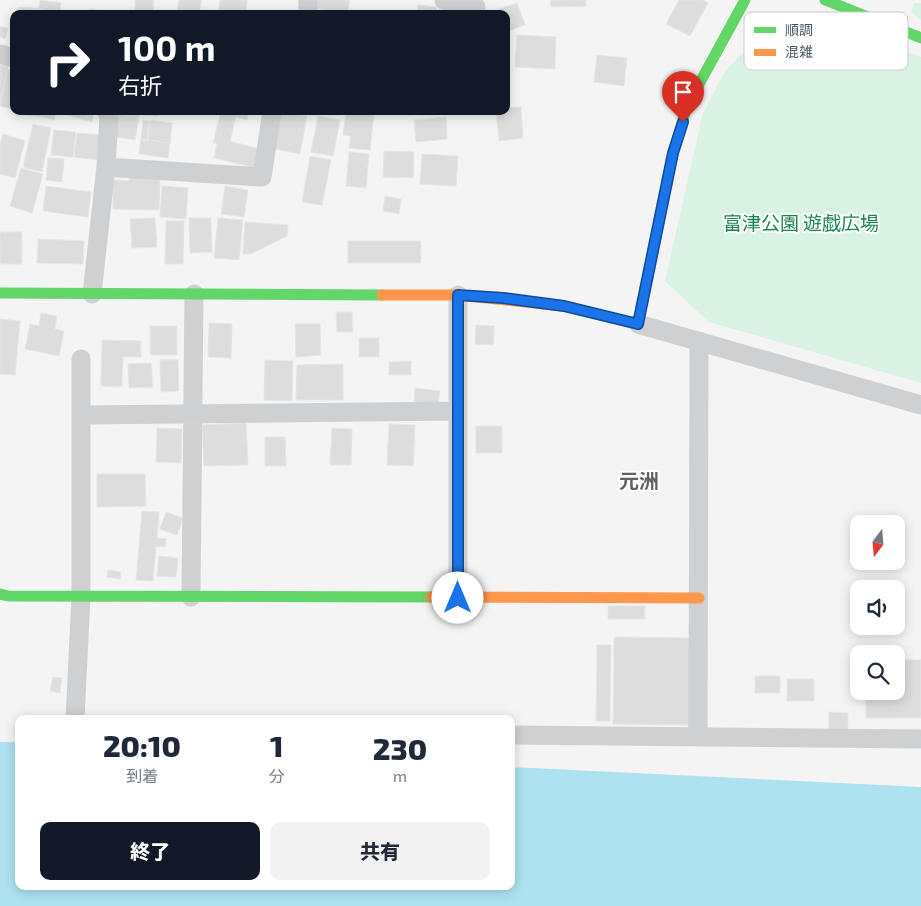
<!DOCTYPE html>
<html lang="ja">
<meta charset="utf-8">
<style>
:root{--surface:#fff;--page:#f2f2f3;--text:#1f2937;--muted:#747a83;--accent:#111827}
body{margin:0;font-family:"Exo 2","Noto Sans JP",sans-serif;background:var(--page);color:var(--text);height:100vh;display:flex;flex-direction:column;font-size:19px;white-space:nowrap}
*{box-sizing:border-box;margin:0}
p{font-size:16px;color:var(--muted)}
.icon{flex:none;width:28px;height:28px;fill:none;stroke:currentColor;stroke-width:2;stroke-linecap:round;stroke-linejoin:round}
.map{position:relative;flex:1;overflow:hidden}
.side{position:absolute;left:15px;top:715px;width:500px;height:175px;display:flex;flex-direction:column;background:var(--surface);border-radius:10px;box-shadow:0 2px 12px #0003}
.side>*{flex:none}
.banner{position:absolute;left:10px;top:10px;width:500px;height:105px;border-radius:10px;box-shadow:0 2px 12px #0003;background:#111827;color:#fff;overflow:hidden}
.needle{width:32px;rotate:196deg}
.buttons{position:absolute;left:850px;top:515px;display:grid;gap:10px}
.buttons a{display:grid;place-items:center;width:55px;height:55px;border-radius:10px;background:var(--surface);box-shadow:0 2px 12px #0003;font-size:25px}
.pin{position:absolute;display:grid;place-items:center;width:42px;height:42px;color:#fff;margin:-51px -21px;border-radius:50% 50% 50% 0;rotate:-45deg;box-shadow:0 0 5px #0007}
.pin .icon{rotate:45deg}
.me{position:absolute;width:55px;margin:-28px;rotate:0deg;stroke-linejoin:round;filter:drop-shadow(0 0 4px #0008)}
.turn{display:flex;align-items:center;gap:18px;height:105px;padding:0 25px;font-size:22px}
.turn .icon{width:65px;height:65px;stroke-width:2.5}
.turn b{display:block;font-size:35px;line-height:42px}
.eta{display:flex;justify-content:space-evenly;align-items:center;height:85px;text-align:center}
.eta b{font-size:30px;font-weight:800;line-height:35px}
.action{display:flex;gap:10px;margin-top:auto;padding:10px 25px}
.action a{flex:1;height:58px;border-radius:10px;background:var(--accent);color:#fff;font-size:20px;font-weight:800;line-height:58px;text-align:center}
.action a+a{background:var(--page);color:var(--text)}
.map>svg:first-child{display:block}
</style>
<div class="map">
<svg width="921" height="906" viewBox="0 0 921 906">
<rect width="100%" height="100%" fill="#f4f4f4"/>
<path fill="#d9f2e3" d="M914,3H921V20L911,12Z
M790,19L830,20L865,37L921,57V383L709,322L665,281L703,113L725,71L754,41Z"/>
<path fill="#aee2f0" d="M0,742H19V886H511V767L921,787V906H0Z"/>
<path fill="#ddddde" stroke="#e5e6e7" d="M40,0L61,3L60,14H38Z
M135,0H154L153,14H135Z
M179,0H202L199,14H176Z
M220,0H247L246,14H219Z
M311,0H350L347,14H339L309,6Z
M550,0H586V6L551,7Z
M679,0H703L708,3L690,36L666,24Z
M517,3L525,25L506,32V14H499L497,10Z
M418,5L437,7L436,14H417Z
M18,7L44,9L43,14H18Z
M90,9L102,11V14H90Z
M439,9L453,11V14H439Z
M0,26L8,28L5,39L0,37Z
M517,35L556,37L555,69L515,67Z
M597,55L627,58L624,86L594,82Z
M0,65L8,66L0,103Z
M7,69L14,71V109L0,106Z
M521,107L523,138L499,141L496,111H506V108Z
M26,111H43L42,117L25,115Z
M43,111H56L54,120L42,117Z
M60,111H90L94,112L92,122L60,113Z
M120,111H140L139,117L119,114Z
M144,111H159L158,116L144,115Z
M221,111H249L247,120L236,117L230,141L260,149L256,168L214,158L217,144L213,143Z
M278,111L307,116L300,154L271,148Z
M346,111L374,115L370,150L349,148L351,136L343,135Z
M119,114L139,117L135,140L115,137Z
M318,116L340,120L333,156L311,152Z
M446,117L447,139L416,142L414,120Z
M143,120L150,121L148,141L141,140Z
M150,120L172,123L170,143L147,140Z
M33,124L51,128L42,172L23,167Z
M54,130L76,132L73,157L51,155Z
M77,133L103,135L100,160L74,157Z
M3,134L25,141L15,178L0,174V145Z
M141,139L170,143L168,158L139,154Z
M384,151L414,152L413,178L383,177Z
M349,152L369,154L366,188L346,186Z
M422,154L458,156L456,186L420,184Z
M310,156L331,160L322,205L302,202Z
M48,158L64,159L62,182L46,180Z
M21,168L43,174L32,213L10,206Z
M129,175L160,176L159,210L113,209V180L129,181Z
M46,186L91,192L88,217L43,211Z
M162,186L188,188L186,219L160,217Z
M225,186L248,190L244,217L221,214Z
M385,196L401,199L399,214L383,211Z
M155,218L157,247L132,248L130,219Z
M189,218H211L212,252L190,253Z
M218,218L243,220L239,260L214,258Z
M166,221H184L183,264H165Z
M245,222L288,225L287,236L251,254H243Z
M0,232H22V264H0Z
M38,239L84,241L83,264L37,263Z
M348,241H421V263H348Z
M336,312H352L353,332H337Z
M41,313L57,316L55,329L64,331L59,356L25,349L30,324L39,326Z
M0,319L20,321L15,375L0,374Z
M209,323L232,324L231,358L208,357Z
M295,324H320L321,355L296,357Z
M476,325L494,326L493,345L475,344Z
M150,326H177V355H150Z
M359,338H379V357H359Z
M102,340L141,341V357H123L122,387L101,386Z
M160,360H178L179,391L161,392Z
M265,360L293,361L292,401L264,400Z
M411,361V375H389V362Z
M151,363L153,387L129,388L128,364Z
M343,364V400H296L297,365Z
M415,388L440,391L438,405L414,402Z
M246,423L248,465L204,466L202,425Z
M389,424L415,425L413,466L387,465Z
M476,426H502V453H476Z
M157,428L182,429L181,463L156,462Z
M332,428L352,429L351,465H330Z
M265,437H285L286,466H265Z
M97,474H145L146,506L97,507Z
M142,511L159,512L157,538L166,539L165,547L156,546L153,581L136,580Z
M166,512L183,518L177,535L160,529Z
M159,556L178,558L176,577L157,576Z
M108,570L121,572L120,579L107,577Z
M608,606H645V619H608Z
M614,637L691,638L690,725L613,724Z
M597,645H611L610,721H596Z
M896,660H921V718H866V691H896Z
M755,676H780V693H755Z
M53,677L62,678L60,693L50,691Z
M787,679H814V701H787Z
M829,712L848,713V733H829Z"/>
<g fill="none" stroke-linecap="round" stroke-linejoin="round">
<path stroke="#ced0d2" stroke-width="19" d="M444,0L476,7
M308,14V0
M0,54L14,58
M106,111L109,116L106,167L262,177L272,111
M92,294L106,167
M638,324L921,405
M81,415L458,411
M191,597L194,294
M458,598V295
M75,719L81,596V359
M511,735L921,739
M698,737L699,341"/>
<path stroke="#63d668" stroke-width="11" d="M825,0L921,38
M0,293L382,295
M581,310L638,324L673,153L687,106L745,0
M0,594L8,596L431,597"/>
<path stroke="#ff974d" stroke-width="11" d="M382,295H458L564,306L581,310
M431,597L699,598"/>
</g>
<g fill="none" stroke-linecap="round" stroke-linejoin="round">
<g stroke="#114b97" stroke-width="12">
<path id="route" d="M458,598V295L503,298L564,306L638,324L673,153L683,122"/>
</g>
<use href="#route" stroke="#1a73e8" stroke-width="9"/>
</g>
<g text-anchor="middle" stroke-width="4" stroke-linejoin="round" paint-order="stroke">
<g font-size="19" fill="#17864f" stroke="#fff">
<text x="801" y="230">富津公園 遊戯広場</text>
</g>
<g font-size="20" font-weight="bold" fill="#5f6368" stroke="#fff">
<text x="639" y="488">元洲</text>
</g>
</g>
<rect x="744" y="12" width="164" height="58" rx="8" fill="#fff" stroke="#c9ccd0" stroke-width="1"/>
<rect x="754" y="27" width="22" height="6" fill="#63d668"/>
<rect x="754" y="49" width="22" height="7" fill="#ff974d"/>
<g font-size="14" fill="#4a5661">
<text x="785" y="35">順調</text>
<text x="785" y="57">混雑</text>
</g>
</svg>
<div class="buttons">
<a><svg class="needle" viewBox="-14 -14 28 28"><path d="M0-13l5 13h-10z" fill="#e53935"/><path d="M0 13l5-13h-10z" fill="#747a83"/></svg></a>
<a><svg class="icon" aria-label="sound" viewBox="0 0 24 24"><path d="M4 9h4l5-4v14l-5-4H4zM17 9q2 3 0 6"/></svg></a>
<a><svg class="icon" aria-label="search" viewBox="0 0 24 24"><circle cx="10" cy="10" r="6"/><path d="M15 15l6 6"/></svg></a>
</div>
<div class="pin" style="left:683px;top:122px;background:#d93025"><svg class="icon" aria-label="arrive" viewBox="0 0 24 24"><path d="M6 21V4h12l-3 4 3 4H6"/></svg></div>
<svg class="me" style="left:458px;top:598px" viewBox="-20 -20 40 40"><circle r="19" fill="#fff"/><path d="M0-13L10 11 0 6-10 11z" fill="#1a73e8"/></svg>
<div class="banner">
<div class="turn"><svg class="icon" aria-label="right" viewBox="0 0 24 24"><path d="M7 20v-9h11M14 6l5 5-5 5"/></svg><div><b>100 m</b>右折</div></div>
</div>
<section class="side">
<div class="eta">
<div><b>20:10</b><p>到着</p></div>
<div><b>1</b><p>分</p></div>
<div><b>230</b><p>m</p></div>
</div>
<div class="action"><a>終了</a><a>共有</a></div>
</section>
</div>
